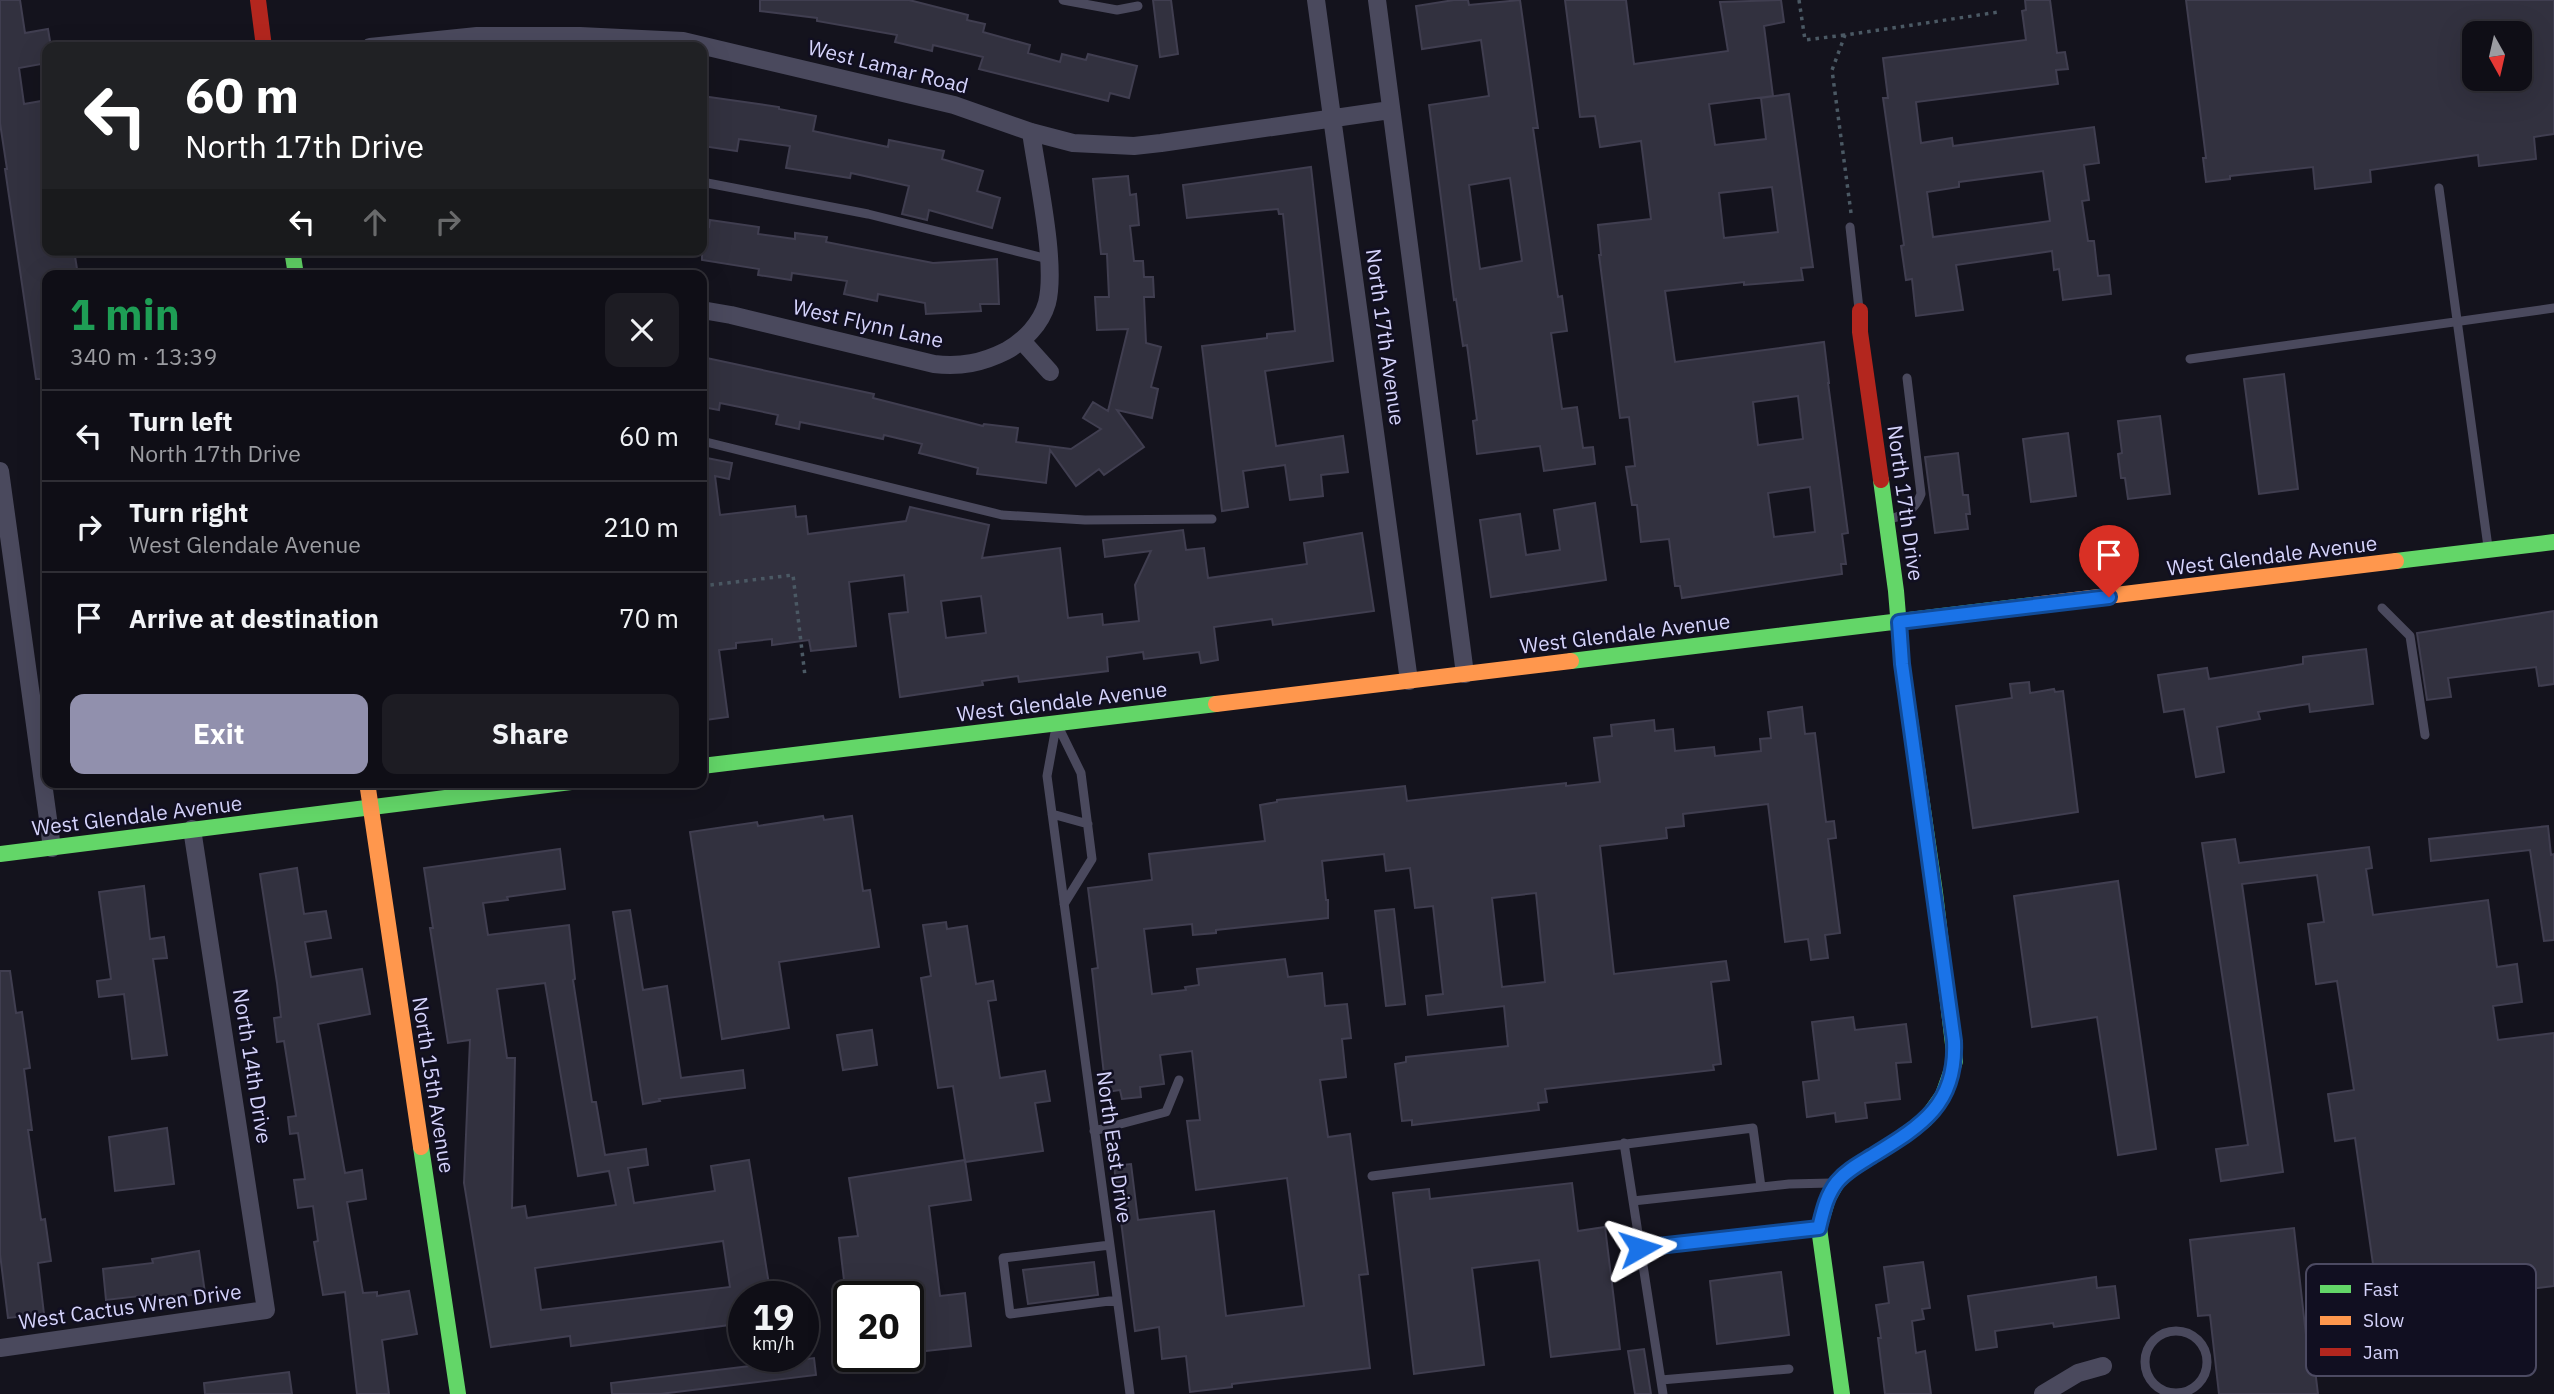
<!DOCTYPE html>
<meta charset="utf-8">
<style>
:root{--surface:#0f0e16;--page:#1d1c23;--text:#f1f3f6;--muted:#9b9ca1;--line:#2f2e35;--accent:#9190ad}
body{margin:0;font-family:"IBM Plex Sans",sans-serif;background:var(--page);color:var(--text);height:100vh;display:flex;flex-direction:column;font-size:26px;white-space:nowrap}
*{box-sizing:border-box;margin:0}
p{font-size:23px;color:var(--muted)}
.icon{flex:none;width:38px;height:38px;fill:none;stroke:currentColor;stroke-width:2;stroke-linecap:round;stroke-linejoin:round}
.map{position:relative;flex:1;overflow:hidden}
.drawer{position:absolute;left:42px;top:270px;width:665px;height:518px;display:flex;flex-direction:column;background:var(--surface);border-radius:14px;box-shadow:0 7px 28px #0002,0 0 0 2px var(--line)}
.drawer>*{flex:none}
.guide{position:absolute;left:42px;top:42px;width:665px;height:214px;border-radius:14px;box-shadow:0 7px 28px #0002,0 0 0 2px var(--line);background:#202124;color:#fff;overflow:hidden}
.needle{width:46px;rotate:172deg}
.tools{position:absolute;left:2462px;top:21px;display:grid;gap:14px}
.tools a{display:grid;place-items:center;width:70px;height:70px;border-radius:14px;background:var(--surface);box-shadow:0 7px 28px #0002,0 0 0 2px var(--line);font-size:35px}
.speed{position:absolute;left:728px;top:1281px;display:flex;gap:14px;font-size:35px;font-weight:700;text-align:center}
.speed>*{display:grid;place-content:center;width:91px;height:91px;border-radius:50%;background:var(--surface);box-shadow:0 7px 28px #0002,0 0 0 2px var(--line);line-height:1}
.speed small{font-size:18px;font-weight:400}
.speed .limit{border:4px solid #111;border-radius:10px;background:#fff;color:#111}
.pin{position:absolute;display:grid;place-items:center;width:60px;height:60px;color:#fff;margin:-72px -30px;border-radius:50% 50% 50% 0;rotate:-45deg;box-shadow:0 0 7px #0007}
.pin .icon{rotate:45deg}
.me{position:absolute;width:77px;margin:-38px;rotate:84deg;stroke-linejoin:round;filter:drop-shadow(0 0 5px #0008)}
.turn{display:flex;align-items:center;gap:24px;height:147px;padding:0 28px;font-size:32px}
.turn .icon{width:91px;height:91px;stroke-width:2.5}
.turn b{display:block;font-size:49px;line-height:60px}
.lanes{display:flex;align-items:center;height:66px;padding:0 28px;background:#0003;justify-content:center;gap:35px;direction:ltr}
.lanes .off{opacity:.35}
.round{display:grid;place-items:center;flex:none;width:74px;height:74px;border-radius:14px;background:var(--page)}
.head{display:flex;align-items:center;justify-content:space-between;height:119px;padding:0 28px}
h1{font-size:42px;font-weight:700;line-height:52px;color:#1e9e55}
.cta{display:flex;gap:14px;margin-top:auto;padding:14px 28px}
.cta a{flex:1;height:80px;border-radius:14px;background:var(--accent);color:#fff;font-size:28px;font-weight:700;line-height:80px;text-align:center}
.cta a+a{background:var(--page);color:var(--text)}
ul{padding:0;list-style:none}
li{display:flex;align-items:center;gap:21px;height:91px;padding:0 28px;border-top:2px solid var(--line)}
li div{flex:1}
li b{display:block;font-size:26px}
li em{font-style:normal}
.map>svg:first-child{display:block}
</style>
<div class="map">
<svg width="2554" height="1394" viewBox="0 0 2554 1394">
<rect width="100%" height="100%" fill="#14131d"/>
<path fill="#32313f" stroke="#403e50" stroke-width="2" fill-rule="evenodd" d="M0,0H20L25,33L48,29L51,47H47V63L19,68L24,104L47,100V250H74L78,275H47V379H36L5,169H7L0,123Z
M760,0H909L968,15L967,20L985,24L983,32L1030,45L1028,53L1060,62L1062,54L1086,60L1088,54L1137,66L1129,98L1110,93L1108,101L979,69L983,57L933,45L932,51L895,42L897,35L817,21V18L760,11Z
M1153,0H1171L1178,54L1160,57Z
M1454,0H1468L1469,5L1520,0L1538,128H1533L1558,297L1562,296L1567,331L1551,333L1562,409L1577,407L1583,448L1593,447L1595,464L1544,471L1540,446L1477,454L1473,421L1477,420L1467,345L1463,346L1456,299L1454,300L1429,105L1489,96L1481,40L1422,49L1416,6ZM1510,178L1522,261L1480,269L1469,185Z
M1565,0H1626L1634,64L1728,51L1720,2L1781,0L1784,22L1764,26L1773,96L1709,104L1715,145L1766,139L1761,98L1789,94L1813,267L1801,268L1803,280L1744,285V282L1665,291L1675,362L1824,342L1829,383H1828L1848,533L1842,534L1846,564H1841L1842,574L1682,598L1680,586H1675L1669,539L1641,542L1637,505H1632L1626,467L1635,466L1629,417L1620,418L1599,255H1601L1598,225L1651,219L1641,141L1600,147L1595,116L1580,117ZM1772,187L1778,232L1724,238L1719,193ZM1798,396L1803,439L1758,445L1753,402ZM1810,487L1815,532L1774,537L1768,493Z
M2025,0H2050L2057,53L2065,52L2068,69L2056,70L2058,84L1916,102L1921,143L1952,138L1953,146L2094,127L2099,163L2084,165L2089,200L2082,201L2088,241H2094L2098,276L2109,275L2111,294L2063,300L2059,269L2054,270L2052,251L1956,265L1963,310L1916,316L1912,279L1906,280L1901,246L1904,245L1883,98H1888L1883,58L2026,40L2022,11L2026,10ZM2043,171L2050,221L1933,237L1927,192L1959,187V182Z
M2186,0H2554V134L2534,137L2536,159L2479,166L2478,155L2370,170L2371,182L2315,189L2313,167L2230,176V179L2206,182L2203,158H2206ZM2474,33H2520V79H2474Z
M702,96L779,107V109L816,116L813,131L888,147L889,140L944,151L942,159L983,171L977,191L1000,198L992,228L929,210L927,220L902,214L909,186L851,173L850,178L786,168L790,146L739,139L737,151L702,146Z
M1311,167L1333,361L1265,371L1276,446L1343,436L1348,472L1321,475L1323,496L1290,500L1285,465L1243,471L1248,507L1222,511L1202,346L1267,338V334L1295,331L1283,214H1279L1278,209L1187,218L1183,185Z
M1128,176L1130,195L1136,194L1139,225L1130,226L1134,261H1143L1144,277H1153L1154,297H1144L1146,343L1161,347L1151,387L1158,389L1152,418L1117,410L1144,447L1104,475L1099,469L1076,486L1050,450L1046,483L977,474L978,468L919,453L922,444L884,435L883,439L800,422L799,429L776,424L778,415L720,403L719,410L702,407V357L874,394L873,398L983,426L984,424L1018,428L1016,442L1071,449L1101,429L1083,418L1093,402L1108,411L1128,329L1097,330L1095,297H1109L1107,254H1101L1093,179Z
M710,220L759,227L758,234L795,239V233L827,237L826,242L933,263L997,259L999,304H980L981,311L926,314L925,303L878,294L877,301L844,294L847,281L792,273L791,280L758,275L759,269L702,260V226L709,227Z
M2284,374L2298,489L2259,494L2244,379Z
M2160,416L2170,494L2128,499L2125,478H2121L2118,454L2122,453L2118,421Z
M2068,433L2076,496L2031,502L2023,439Z
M1958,453L1963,495H1968L1970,514H1966L1968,529L1935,533L1925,457Z
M702,457L732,463L729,479L715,476L720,515L795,506L796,517L806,516L808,534L906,521L910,507L989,525L982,558L1060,548L1068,618L1102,614L1103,625L1139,621L1135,585L1151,551L1105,557L1103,540L1183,530L1186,550L1204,548L1208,578L1307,564L1304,543L1362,533L1374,611L1273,625L1272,619L1214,627L1218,660L1201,663L1199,652L1144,659L1143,652L1107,657L1108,671L1019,682L1018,676L982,681L983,685L900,697L889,614L908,612L904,575L849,582L856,646L811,651L809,640L772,645V639L736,643V648L719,650L728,717L705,720V714H702ZM981,596L986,633L946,638L941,601Z
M1595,503L1606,580L1491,597L1480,520L1520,514L1526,555L1560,550L1554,510Z
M2554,611V684L2539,686L2536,667L2448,678L2451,697L2427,700L2417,633Z
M2366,649L2373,704L2310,712L2309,704L2258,712L2260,719L2217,727L2224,772L2196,777L2184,709L2164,712L2158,675L2207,668L2209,679L2303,664V657Z
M2029,682L2030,693L2054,689L2055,692L2063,691L2078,812L1973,828L1956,706L2012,698L2010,684Z
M1802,707L1805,734L1815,733L1826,822L1834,821L1836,838L1828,839L1840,933L1825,935L1828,958L1811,960L1808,939L1785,942L1768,804L1683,814L1684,826L1666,828L1667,838L1600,846L1614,974L1726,961L1729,980L1711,982L1721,1064L1713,1065L1714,1070L1545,1089L1547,1102L1538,1103L1539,1110L1412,1125V1120L1402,1121L1395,1064L1406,1062V1057L1508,1046L1504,1006L1428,1015L1426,996L1443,994L1433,906L1415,908L1410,868L1386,871L1384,854L1322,861L1326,900H1328V918L1216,930V933L1193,935L1192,924L1144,929L1152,994L1186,990L1185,987L1199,985L1197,969L1285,959L1288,977L1322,973L1325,1006L1347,1004L1351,1038L1342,1039L1346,1077L1320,1080L1328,1137L1350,1134L1368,1274L1359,1275L1370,1368L1232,1384V1387L1190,1392L1186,1356L1162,1359L1159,1327L1135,1331L1114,1166L1131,1164L1138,1220L1214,1211L1226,1316L1304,1306L1287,1178L1196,1190L1187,1121L1200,1120L1192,1051L1160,1055L1164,1084L1140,1087L1141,1097L1122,1099L1120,1090L1106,1092L1092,969L1098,968L1088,888L1152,880L1149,854L1265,841L1260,805L1277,802V800L1405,786L1407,801L1566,783V786L1600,782L1594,738L1612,736L1611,725L1654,720L1655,731L1673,729L1675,751L1714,747L1715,756L1761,751L1760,739L1771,738L1768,712ZM1536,893L1545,982L1502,987L1492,898Z
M823,816L824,820L852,816L863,891L870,890L879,947L779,962L789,1028L722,1039L690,832L757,822L758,826Z
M2548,826L2551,855L2554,854V940L2544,941L2530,850L2431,861L2429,839Z
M2235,839L2239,863L2369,847L2372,868L2366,869L2373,915L2488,900L2497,967L2517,964L2522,1002L2493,1006L2498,1040L2554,1033V1286L2521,1290L2518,1271L2377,1292L2355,1138L2335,1141L2328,1094L2354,1090L2337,981L2316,984L2308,924L2324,922L2317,875L2242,884L2283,1172L2221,1181L2216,1149L2248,1145L2202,843Z
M560,849L565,889L507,897L508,900L483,903L488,935L569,925L575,979L573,980L592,1102H596L605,1155L646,1149L648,1165L628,1168L634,1203L715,1191L711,1166L749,1160L771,1297H744V1323L571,1346L570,1336L491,1347L464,1183L470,1040L448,1043L430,928H433L424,868ZM545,983L578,1176L609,1171L616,1205L527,1218L525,1206L512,1208L515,1058H507L497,989ZM723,1241L730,1287L541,1310L535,1268Z
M297,868L304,914L326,911L331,938L305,942L311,977L362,969L370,1014L318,1024L345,1173L362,1170L366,1199L347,1202L363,1293L377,1292V1296L409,1291L417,1334L382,1340L389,1394H357L345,1292L323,1295L314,1242L318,1241L313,1206L298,1208L294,1180L305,1179L298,1133L290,1134L288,1117L296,1116L284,1041L277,1042L274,1018L281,1017L277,983L260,874Z
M2118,881L2156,1149L2118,1155L2097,1017L2032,1027L2014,896Z
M144,886L150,939L164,937L167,958L153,959L167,1055L132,1059L124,994L99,997L97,981L111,979L99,892Z
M1394,909L1405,1004L1386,1006L1375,911Z
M630,910L643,990L667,986L681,1078L743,1070L745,1088L659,1099L660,1101L643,1104L613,912Z
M946,922L947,929L967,926L976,984L993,981L996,1000L988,1001L1000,1078L1045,1071L1050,1101L1035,1103L1043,1151L965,1162L953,1086L938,1088L921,978L931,976L923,925Z
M0,971H10L16,1013L22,1012L30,1068L24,1069L32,1130H28L41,1220L45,1219L51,1261L38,1263L44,1314L8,1318L0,1254Z
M1853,1017L1855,1030L1906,1024L1911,1062L1896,1063L1900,1099L1865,1103L1867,1118L1836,1122L1835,1113L1807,1117L1803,1082L1819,1080L1812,1022Z
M872,1030L877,1065L843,1070L837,1035Z
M167,1128L174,1184L115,1191L109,1137Z
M965,1160L971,1200L929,1206L940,1296L965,1293L971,1346L908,1353V1297H846L839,1238L858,1236L849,1178Z
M1572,1183L1578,1231L1605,1227L1620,1349L1551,1357L1539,1260L1472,1268L1484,1365L1414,1374L1393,1193L1429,1189L1430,1199Z
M2294,1228L2308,1353H2313L2318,1394H2219L2210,1315L2198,1316L2190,1240Z
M199,1251L205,1293L158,1300L157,1294L106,1300L103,1269L153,1263L152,1259Z
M1094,1262L1098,1295L1028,1304L1023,1270Z
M1923,1262L1930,1308L1922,1309L1924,1319L1912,1321L1916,1353L1925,1351L1931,1394H1885L1878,1338H1881L1876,1305L1889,1303L1884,1267Z
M1781,1272L1789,1335L1717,1344L1710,1281Z
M2096,1277L2097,1288L2115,1286L2119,1318L2054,1327L2053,1323L1995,1331L1997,1347L1976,1350L1968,1296Z
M1644,1349L1651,1394H1635L1628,1351Z
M814,1358L816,1375L660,1394H612L611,1383Z
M289,1372L292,1394H205L204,1383Z"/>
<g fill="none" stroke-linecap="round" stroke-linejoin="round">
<path stroke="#4b5964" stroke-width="3.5" stroke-dasharray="3.5 5" stroke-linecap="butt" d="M1799,0L1805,40L1845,35
M1851,213L1832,70L1845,35L1999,12
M702,586L793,575L805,676"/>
<path stroke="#4a495d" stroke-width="9" d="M1063,0L1117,10L1138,6
M702,182L868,214L1048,259
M2439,188L2488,547
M1850,227L1859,309
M2190,359L2554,308
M702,441L1002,515L1085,520L1212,519
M1888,520C1905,514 1914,512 1921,494L1907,378
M2382,608L2410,636L2425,735
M1057,724L1081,773L1092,859L1064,904
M1056,727L1047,776L1130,1394
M1052,814L1088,824
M1094,1131L1166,1112L1179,1080
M1624,1143L1663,1394
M1372,1176L1753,1128L1761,1187
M1633,1201L1789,1184L1831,1183
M1110,1245L1003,1258L1010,1314L1117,1300
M1640,1248L1816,1228
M2145 1362a31 31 0 1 1 62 0a31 31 0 1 1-62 0Z
M1661,1380L1789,1369"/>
<path stroke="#4a495d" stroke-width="18" d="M1316,0L1409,681
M1377,0L1465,674
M370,47L477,36H580L683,41L954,105L1031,132L1073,143L1134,146L1161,143L1390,110
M702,310L731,315L934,364C961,367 982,363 1006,351C1024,341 1041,324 1047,303C1057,264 1037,175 1031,132
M1023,342L1050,372
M0,471L52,848
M0,1348L266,1310L192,829
M2043,1394L2078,1373L2103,1366"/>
<path stroke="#63d668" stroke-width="16" d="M292,250L296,275
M2396,561L2554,542
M1571,661L2033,605
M702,766L1216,704
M0,854L571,782
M421,1147L458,1394
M1842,1394L1819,1228L1828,1198L1837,1182L1849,1171L1902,1137L1926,1119L1943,1095L1955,1061L1935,893L1902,664L1896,591L1881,480"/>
<path stroke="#ff974d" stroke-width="16" d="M2033,605L2396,561
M1216,704L1571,661
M367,782L421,1147"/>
<path stroke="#b3261e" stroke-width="16" d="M258,0L264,47
M1860,311V332L1881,480"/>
</g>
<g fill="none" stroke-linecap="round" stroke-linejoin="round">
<g stroke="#114b97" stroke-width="18">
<path id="route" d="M1640,1248L1819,1228C1823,1212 1826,1196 1837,1182C1846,1171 1859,1164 1872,1156C1921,1126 1957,1105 1954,1041L1902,664L1899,622L2109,597"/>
</g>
<use href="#route" stroke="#1a73e8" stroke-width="12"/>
</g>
<g text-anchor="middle" stroke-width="5" stroke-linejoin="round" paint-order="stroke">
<g font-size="21" fill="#d5d3fb" stroke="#110f21">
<text transform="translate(888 67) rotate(14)" y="7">West Lamar Road</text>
<text transform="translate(868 324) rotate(13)" y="7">West Flynn Lane</text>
<text transform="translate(1385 337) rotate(82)" y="7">North 17th Avenue</text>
<text transform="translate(1905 503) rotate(82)" y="7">North 17th Drive</text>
<text transform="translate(2272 556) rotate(-7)" y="7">West Glendale Avenue</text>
<text transform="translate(1625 634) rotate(-7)" y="7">West Glendale Avenue</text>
<text transform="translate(1062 702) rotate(-7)" y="7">West Glendale Avenue</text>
<text transform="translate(137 816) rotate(-7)" y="7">West Glendale Avenue</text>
<text transform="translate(252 1066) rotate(81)" y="7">North 14th Drive</text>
<text transform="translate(433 1085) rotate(81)" y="7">North 15th Avenue</text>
<text transform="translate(1114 1147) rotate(82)" y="7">North East Drive</text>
<text transform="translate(130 1307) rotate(-8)" y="7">West Cactus Wren Drive</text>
</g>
</g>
<rect x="2306" y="1264" width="230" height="112" rx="10" fill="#110f21" stroke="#4c4a62" stroke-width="2"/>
<rect x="2320" y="1285" width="31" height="8" fill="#63d668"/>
<rect x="2320" y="1316" width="31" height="9" fill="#ff974d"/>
<rect x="2320" y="1348" width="31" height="8" fill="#b3261e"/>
<g font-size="19" fill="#d5d3fb">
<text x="2363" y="1296">Fast</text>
<text x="2363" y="1327">Slow</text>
<text x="2363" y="1359">Jam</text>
</g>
</svg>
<div class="tools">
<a><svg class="needle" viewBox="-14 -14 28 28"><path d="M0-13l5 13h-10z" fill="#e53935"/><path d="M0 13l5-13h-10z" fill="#9b9ca1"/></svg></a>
</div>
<div class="speed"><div>19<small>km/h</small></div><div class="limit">20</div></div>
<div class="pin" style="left:2109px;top:597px;background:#d93025"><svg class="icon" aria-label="arrive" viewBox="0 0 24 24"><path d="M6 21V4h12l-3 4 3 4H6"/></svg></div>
<svg class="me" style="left:1640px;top:1248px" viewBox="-20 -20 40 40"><path d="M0-17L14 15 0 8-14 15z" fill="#1a73e8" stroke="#fff" stroke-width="4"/></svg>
<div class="guide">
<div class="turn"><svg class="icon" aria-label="left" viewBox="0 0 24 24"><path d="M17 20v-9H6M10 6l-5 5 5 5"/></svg><div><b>60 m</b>North 17th Drive</div></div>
<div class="lanes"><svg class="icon" aria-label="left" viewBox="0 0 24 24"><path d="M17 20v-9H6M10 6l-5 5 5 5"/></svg><svg class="icon off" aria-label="ahead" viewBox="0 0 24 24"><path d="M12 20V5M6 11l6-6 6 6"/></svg><svg class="icon off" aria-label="right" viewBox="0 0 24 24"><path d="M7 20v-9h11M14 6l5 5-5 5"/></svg></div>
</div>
<section class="drawer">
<div class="head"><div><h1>1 min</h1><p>340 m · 13:39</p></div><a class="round"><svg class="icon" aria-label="close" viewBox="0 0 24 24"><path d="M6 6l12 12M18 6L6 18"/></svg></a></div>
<ul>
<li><svg class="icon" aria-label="left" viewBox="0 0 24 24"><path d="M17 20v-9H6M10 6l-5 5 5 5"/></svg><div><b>Turn left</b><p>North 17th Drive</p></div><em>60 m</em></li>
<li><svg class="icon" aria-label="right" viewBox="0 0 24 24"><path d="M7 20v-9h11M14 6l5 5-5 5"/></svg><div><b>Turn right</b><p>West Glendale Avenue</p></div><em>210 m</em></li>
<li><svg class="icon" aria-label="arrive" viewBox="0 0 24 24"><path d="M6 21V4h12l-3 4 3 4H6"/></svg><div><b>Arrive at destination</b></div><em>70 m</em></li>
</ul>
<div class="cta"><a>Exit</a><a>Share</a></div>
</section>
</div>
